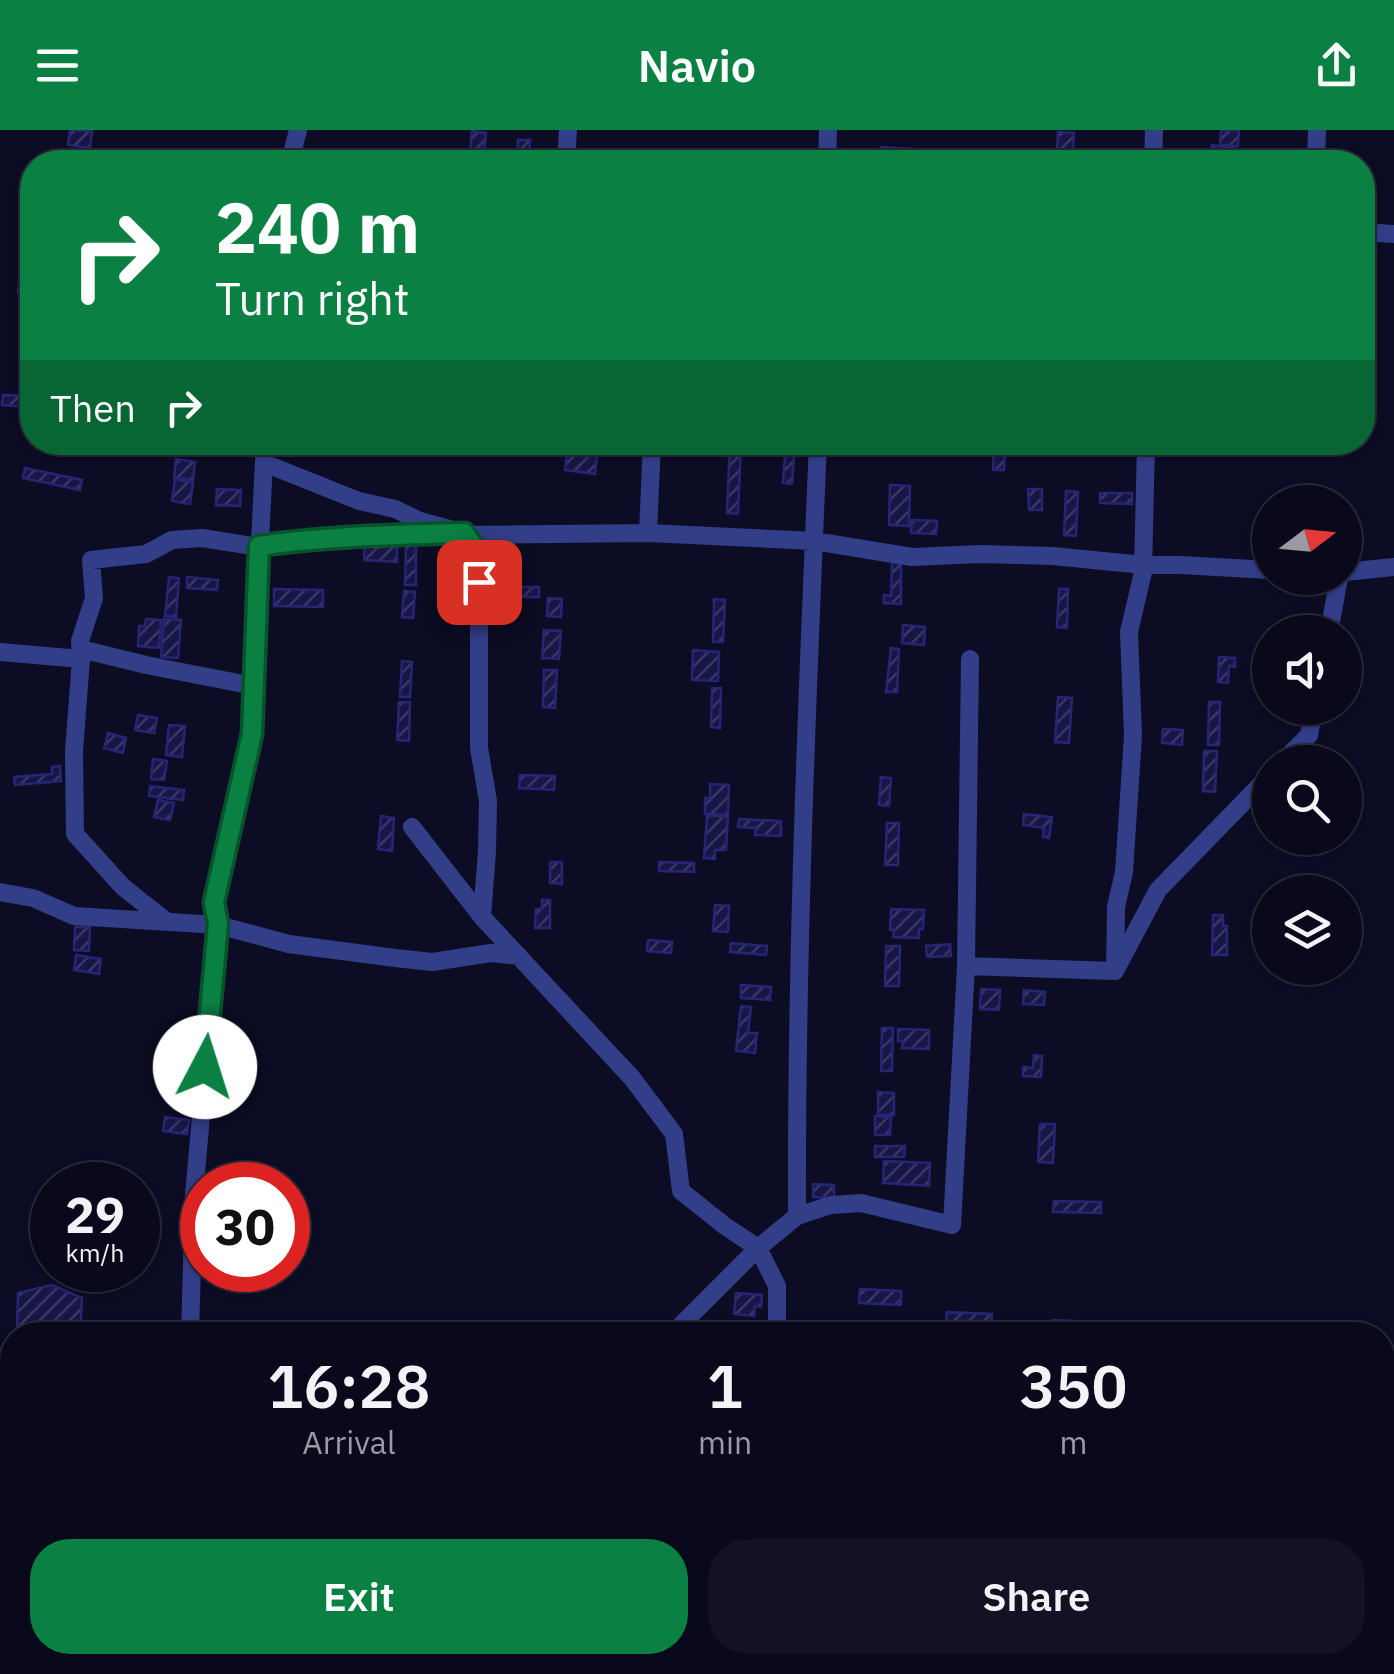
<!DOCTYPE html>
<style>
:root{--surface:#09091b;--page:#121224;--text:#f1f3f6;--muted:#999aa3;--line:#292a3a;--accent:#0b8043}
body{margin:0;font-family:"IBM Plex Sans",sans-serif;background:var(--page);color:var(--text);height:100vh;display:flex;flex-direction:column;font-size:38px;white-space:nowrap}
*{box-sizing:border-box;margin:0}
p{font-size:32px;color:var(--muted)}
.icon{flex:none;width:55px;height:55px;fill:none;stroke:currentColor;stroke-width:2;stroke-linecap:round;stroke-linejoin:round}
.map{position:relative;flex:1;overflow:hidden}
.panel{position:absolute;left:0px;top:1192px;width:1395px;height:352px;display:flex;flex-direction:column;background:var(--surface);border-radius:40px 40px 0 0;box-shadow:0 2px 8px #0004,0 0 0 2px var(--line)}
.panel>*{flex:none}
.hud{position:absolute;left:20px;top:20px;width:1355px;height:305px;border-radius:40px;box-shadow:0 2px 8px #0004,0 0 0 2px var(--line);background:#0b8043;color:#fff;overflow:hidden}
.needle{width:65px;rotate:74deg}
.buttons{position:absolute;left:1252px;top:355px;display:grid;gap:20px}
.buttons a{display:grid;place-items:center;width:110px;height:110px;border-radius:50%;background:var(--surface);box-shadow:0 2px 8px #0004,0 0 0 2px var(--line);font-size:50px}
.speed{position:absolute;left:30px;top:1032px;display:flex;gap:20px;font-size:50px;font-weight:700;text-align:center}
.speed>*{display:grid;place-content:center;width:130px;height:130px;border-radius:50%;background:var(--surface);box-shadow:0 2px 8px #0004,0 0 0 2px var(--line);line-height:1}
.speed small{font-size:25px;font-weight:400}
.speed .limit{border:15px solid #d22;background:#fff;color:#111}
.pin{position:absolute;display:grid;place-items:center;width:85px;height:85px;color:#fff;margin:-42px;border-radius:20px;box-shadow:0 5px 15px #0006}
.me{position:absolute;width:110px;margin:-55px;rotate:5deg;stroke-linejoin:round;filter:drop-shadow(0 0 8px #0008)}
.turn{display:flex;align-items:center;gap:35px;height:210px;padding:0 30px;font-size:45px}
.turn .icon{width:130px;height:130px;stroke-width:2.5}
.turn b{display:block;font-size:70px;line-height:85px}
.then{display:flex;align-items:center;height:95px;padding:0 30px;background:#0003;gap:20px;font-size:38px}
.eta{display:flex;justify-content:space-evenly;align-items:center;height:170px;text-align:center}
.eta b{font-size:60px;font-weight:600;line-height:70px}
.button{display:flex;gap:20px;margin-top:auto;padding:20px 30px}
.button a{flex:1;height:115px;border-radius:40px;background:var(--accent);color:#fff;font-size:40px;font-weight:600;line-height:115px;text-align:center}
.button a+a{background:var(--page);color:var(--text)}
header{display:flex;justify-content:space-between;align-items:center;height:130px;padding:0 30px;background:var(--accent);color:#fff;font-size:45px;font-weight:600}
.map>svg:first-child{display:block}
</style>
<header><svg class="icon" aria-label="menu" viewBox="0 0 24 24"><path d="M4 6h16M4 12h16M4 18h16"/></svg>Navio<svg class="icon" aria-label="share" viewBox="0 0 24 24"><path d="M12 15V3M7 8l5-5 5 5M5 13v7h14v-7"/></svg></header>
<div class="map">
<svg width="1394" height="1544" viewBox="0 0 1394 1544">
<defs>
<pattern id="building-hatch" width="6" height="6" patternUnits="userSpaceOnUse" patternTransform="scale(2.5)"><rect width="6" height="6" fill="#171647"/><path d="M-1 1l2-2M0 6l6-6M5 7l2-2" fill="none" stroke="#383763"/></pattern>
</defs>
<rect width="100%" height="100%" fill="#0c0c24"/>
<path fill="url(#building-hatch)" stroke="#272575" stroke-width="2.5" d="M70,0L92,1L90,18L68,15Z
M1221,0H1239L1238,16L1220,15Z
M472,1L486,3L484,23L470,22Z
M1058,2L1074,3L1073,22L1057,20Z
M518,10H530L529,32H517Z
M1212,15L1237,19L1235,32L1210,30Z
M881,17L911,19L910,29L880,27Z
M1364,119H1376L1374,175H1363Z
M20,144L32,145V164L18,162Z
M3,265L30,266V277L2,275Z
M413,312L442,313L441,324L412,322Z
M730,312H741L738,384L727,383Z
M743,312H781V320L743,318Z
M786,312H795L792,354L783,353Z
M994,315L1016,316V325L1005,324L1004,340H993Z
M567,323L597,326L595,344L565,340Z
M176,329L195,332L193,350L174,348Z
M25,338L82,350L80,360L23,348Z
M175,349L193,352L190,374L172,371Z
M890,355L910,356L909,396L889,395Z
M217,359L241,360L240,376L216,375Z
M1028,359H1042V380H1029Z
M1066,361L1078,362L1076,406L1064,405Z
M1100,363H1132V374L1100,373Z
M912,390L937,391L936,404L911,403Z
M365,411L397,413V432L364,430Z
M406,415H416V455H405Z
M892,431H901V474L884,473V465L891,466Z
M169,447L179,448L176,487L165,486Z
M187,447L218,450L217,460L187,458Z
M509,457H539V467H509Z
M274,459L323,460V477L274,476Z
M1059,459H1068L1067,498L1057,497Z
M404,461L415,462L413,488L402,487Z
M548,468L562,469L561,487L547,486Z
M714,469L725,470L723,512H713Z
M146,489L161,490L159,518L138,516L139,496H145Z
M164,489L181,490L178,528L161,527Z
M903,495L925,497L924,515L902,513Z
M544,500L561,501L559,529L542,528Z
M891,518L899,519L897,562H886Z
M693,520L719,522L718,551L692,550Z
M1219,527L1235,528V537L1229,536L1228,553L1218,552Z
M402,531L412,532L410,567H400Z
M544,540H557L555,578L543,577Z
M712,558H721L720,598L711,597Z
M1058,567L1072,568L1069,613L1055,612Z
M399,572H410L409,611L397,610Z
M1209,572H1220L1219,615H1208Z
M138,585L157,588L154,603L135,600Z
M169,595L185,596L182,627L166,625Z
M1163,599L1183,600L1182,615L1162,613Z
M108,603L126,608L123,623L104,618Z
M1204,621H1217L1215,662L1203,661Z
M153,629L167,631L164,650L151,649Z
M60,636L61,651L15,655L14,647L52,644V637Z
M520,645L555,646L554,660L519,658Z
M881,647L891,648L889,676L879,675Z
M710,654L729,655L728,685L705,684V668H710Z
M150,656L184,660L183,670L149,666Z
M158,670L174,673L170,690L154,687Z
M1024,684L1052,687L1049,708L1043,707L1044,698L1023,695Z
M707,685L728,687L726,720H715V729L704,728Z
M381,686L394,688L392,721L378,719Z
M739,689L781,691V706L755,705L756,698L738,697Z
M887,693H899L898,735H885Z
M550,732H562V754L550,753Z
M659,732L694,733V742L659,741Z
M542,770H550V798H535L536,779H542Z
M715,775L729,776L728,802L713,801Z
M891,779L924,780L923,799H919V808L893,807L894,800H890Z
M1213,785H1223V796H1227V825H1212Z
M75,797H90L89,821L74,820Z
M648,810L672,812L671,823L647,821Z
M731,813L767,816L766,825L730,822Z
M950,814L951,826L927,827L926,816Z
M886,816H900L899,856H885Z
M76,825L101,829L99,844L74,840Z
M741,855L771,857L770,870L741,868Z
M981,859L1000,860L999,880L980,879Z
M1024,860L1045,862L1044,875L1023,874Z
M741,876L751,877L748,903H757L755,923L736,921Z
M882,898H893L892,941H881Z
M898,899L929,900V919L902,918L903,911H898Z
M1034,925L1042,926L1041,947L1023,946V937L1033,938Z
M170,932L191,934L190,951L168,949Z
M878,962L894,963V985H878Z
M875,986L891,987L890,1005H875Z
M165,987L189,990L187,1004L163,1001Z
M1040,994H1055L1053,1033L1038,1032Z
M875,1016H905L904,1027H875Z
M884,1031L930,1033L929,1056L883,1053Z
M813,1054L834,1055V1068L813,1067Z
M1054,1071L1101,1072V1083L1053,1082Z
M52,1155L82,1168L80,1205H27L17,1201L18,1163Z
M860,1159L901,1161V1175L859,1173Z
M736,1163L762,1165L761,1177L755,1176L754,1186L734,1184Z
M947,1182L992,1184L991,1196L946,1193Z
M1052,1190L1074,1191L1073,1205H1051Z
M9,1322H12V1381L5,1380Z"/>
<g fill="none" stroke-linecap="round" stroke-linejoin="round">
<path stroke="#323e88" stroke-width="18" d="M290,32L298,0
M566,32L568,0
M827,32L828,0
M1153,32L1154,0
M1316,32L1317,0
M1362,102L1394,104
M264,333L359,371L395,379L420,391L464,403L479,424V618L488,671L487,721L482,787
M648,403L652,312
M1345,442L1394,437
M1329,502L1339,448
M81,519L146,535L254,556
M0,522L81,529L74,621L75,704L123,757L166,791
M81,529L80,511L94,468L91,430L146,424L172,410L202,408L259,417L300,410L360,406L648,403L814,411L912,427L980,424L1053,426L1143,435H1180L1270,440
M1282,632L1309,605L1314,578
M412,697L482,787L632,948L674,1004L681,1061L725,1096L758,1118L777,1156V1205
M0,762L33,768L74,786L218,795L289,814L395,828L432,832L491,823L519,826
M966,836L1115,841L1158,760L1270,645
M1115,841L1116,777L1124,742L1133,606L1129,502L1143,442L1146,312
M797,1086C796,828 807,570 818,312
M190,1205L194,1065L218,795L214,772L252,604L255,511L265,312
M671,1205L758,1118L797,1086L831,1075L861,1073L952,1095L966,836L970,529
M796,1532L807,1544
M1120,1532L1131,1544
M272,1544L290,1532"/>
</g>
<g fill="none" stroke-linecap="round" stroke-linejoin="round">
<g stroke="#07532c" stroke-width="25">
<path id="route" d="M205,937L218,794L214,772L252,604L259,416C327,406 396,405 464,403L479,424V452"/>
</g>
<use href="#route" stroke="#0b8043" stroke-width="18"/>
</g>
</svg>
<div class="buttons">
<a><svg class="needle" viewBox="-14 -14 28 28"><path d="M0-13l5 13h-10z" fill="#e53935"/><path d="M0 13l5-13h-10z" fill="#999aa3"/></svg></a>
<a><svg class="icon" aria-label="sound" viewBox="0 0 24 24"><path d="M4 9h4l5-4v14l-5-4H4zM17 9q2 3 0 6"/></svg></a>
<a><svg class="icon" aria-label="search" viewBox="0 0 24 24"><circle cx="10" cy="10" r="6"/><path d="M15 15l6 6"/></svg></a>
<a><svg class="icon" aria-label="layers" viewBox="0 0 24 24"><path d="M12 4l9 5-9 5-9-5zM3 14l9 5 9-5"/></svg></a>
</div>
<div class="speed"><div>29<small>km/h</small></div><div class="limit">30</div></div>
<div class="pin" style="left:479px;top:452px;background:#d93025"><svg class="icon" aria-label="arrive" viewBox="0 0 24 24"><path d="M6 21V4h12l-3 4 3 4H6"/></svg></div>
<svg class="me" style="left:205px;top:937px" viewBox="-20 -20 40 40"><circle r="19" fill="#fff"/><path d="M0-13L10 11 0 6-10 11z" fill="#0b8043"/></svg>
<div class="hud">
<div class="turn"><svg class="icon" aria-label="right" viewBox="0 0 24 24"><path d="M7 20v-9h11M14 6l5 5-5 5"/></svg><div><b>240 m</b>Turn right</div></div>
<div class="then">Then<svg class="icon" aria-label="right" viewBox="0 0 24 24"><path d="M7 20v-9h11M14 6l5 5-5 5"/></svg></div>
</div>
<section class="panel">
<div class="eta">
<div><b>16:28</b><p>Arrival</p></div>
<div><b>1</b><p>min</p></div>
<div><b>350</b><p>m</p></div>
</div>
<div class="button"><a>Exit</a><a>Share</a></div>
</section>
</div>
